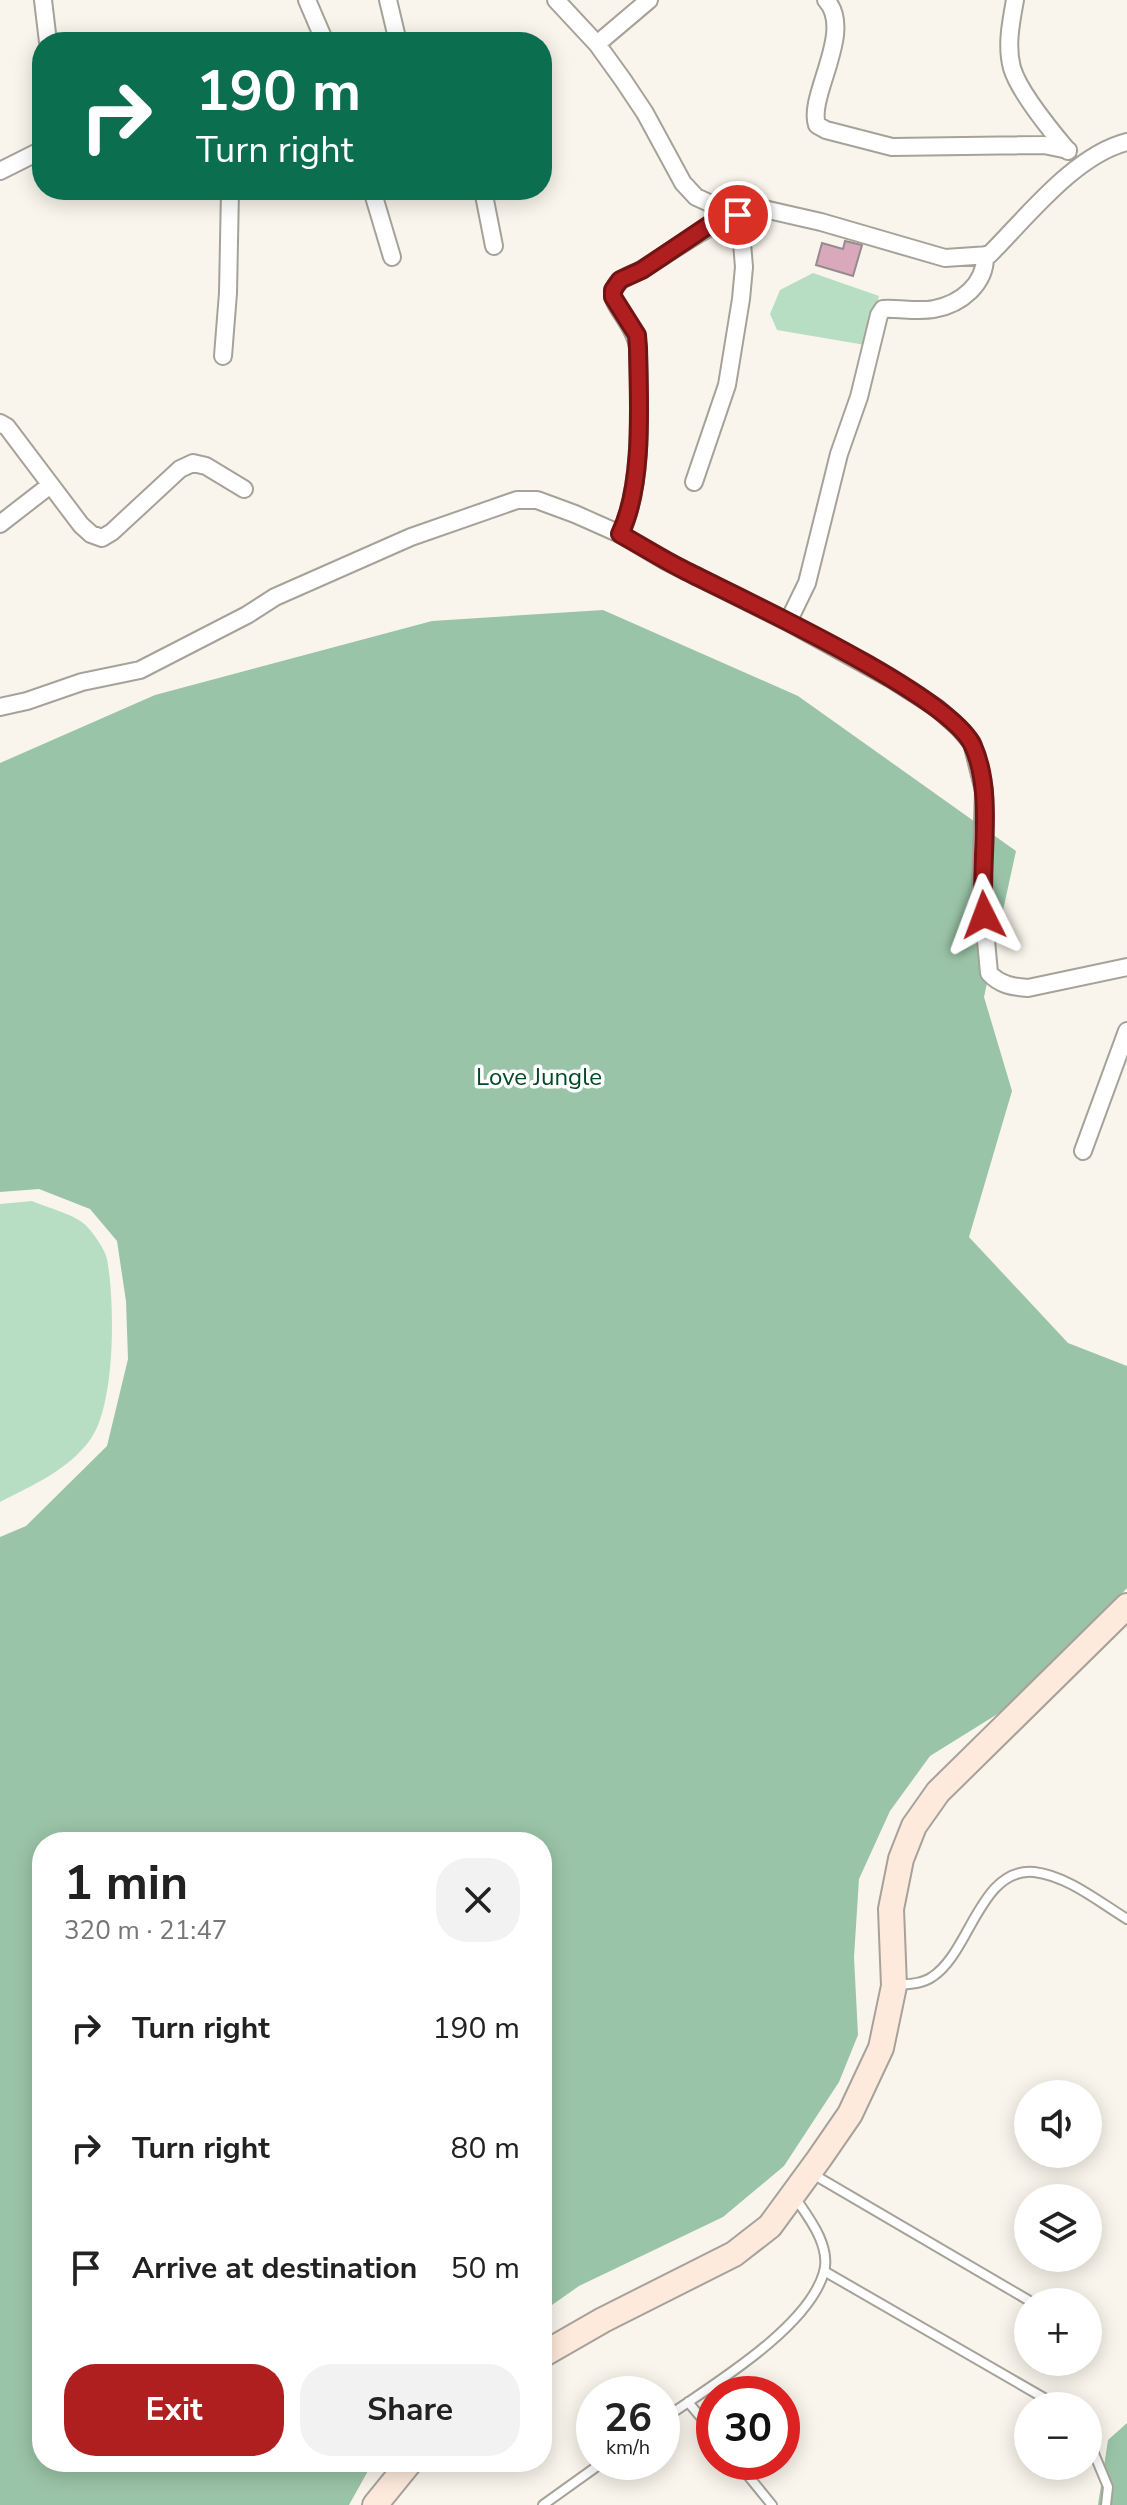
<!DOCTYPE html>
<meta charset="utf-8">
<style>
:root{--surface:#fff;--page:#f2f2f2;--text:#222;--muted:#767676;--accent:#b01f1f}
body{margin:0;font-family:"Nunito Sans",sans-serif;background:var(--page);color:var(--text);height:100vh;display:flex;flex-direction:column;font-size:30px;white-space:nowrap}
*{box-sizing:border-box;margin:0}
p{font-size:26px;color:var(--muted)}
.icon{flex:none;width:44px;height:44px;fill:none;stroke:currentColor;stroke-width:2;stroke-linecap:round;stroke-linejoin:round}
.map{position:relative;flex:1;overflow:hidden}
.details{position:absolute;left:32px;top:1832px;width:520px;height:640px;display:flex;flex-direction:column;background:var(--surface);border-radius:32px;box-shadow:0 4px 20px #0003}
.details>*{flex:none}
.banner{position:absolute;left:32px;top:32px;width:520px;height:168px;border-radius:32px;box-shadow:0 4px 20px #0003;background:#0b6e4f;color:#fff;overflow:hidden}
.tools{position:absolute;left:1014px;top:2080px;display:grid;gap:16px}
.tools a{display:grid;place-items:center;width:88px;height:88px;border-radius:50%;background:var(--surface);box-shadow:0 4px 20px #0003;font-size:40px}
.speed{position:absolute;left:576px;top:2376px;display:flex;gap:16px;font-size:40px;font-weight:700;text-align:center}
.speed>*{display:grid;place-content:center;width:104px;height:104px;border-radius:50%;background:var(--surface);box-shadow:0 4px 20px #0003;line-height:1}
.speed small{font-size:20px;font-weight:400}
.speed .limit{border:12px solid #d22;background:#fff;color:#111}
.pin{position:absolute;display:grid;place-items:center;width:68px;height:68px;color:#fff;margin:-34px;border:4px solid #fff;border-radius:50%;box-shadow:0 2px 8px #0007}
.me{position:absolute;width:88px;margin:-44px;rotate:357deg;stroke-linejoin:round;filter:drop-shadow(0 0 6px #0008)}
.turn{display:flex;align-items:center;gap:28px;height:168px;padding:0 32px;font-size:36px}
.turn .icon{width:104px;height:104px;stroke-width:2.5}
.turn b{display:block;font-size:56px;line-height:68px}
.round{display:grid;place-items:center;flex:none;width:84px;height:84px;border-radius:32px;background:var(--page)}
.head{display:flex;align-items:center;justify-content:space-between;height:136px;padding:0 32px}
h1{font-size:48px;font-weight:700;line-height:60px}
.button{display:flex;gap:16px;margin-top:auto;padding:16px 32px}
.button a{flex:1;height:92px;border-radius:32px;background:var(--accent);color:#fff;font-size:32px;font-weight:700;line-height:92px;text-align:center}
.button a+a{background:var(--page);color:var(--text)}
ul{padding:0;list-style:none}
li{display:flex;align-items:center;gap:24px;height:120px;padding:0 32px}
li div{flex:1}
li b{display:block;font-size:30px}
li em{font-style:normal}
.map>svg:first-child{display:block}
</style>
<div class="map">
<svg width="1127" height="2505" viewBox="0 0 1127 2505">
<rect width="100%" height="100%" fill="#f9f5ec"/>
<path fill="#b7dec3" d="M813,273L879,296L865,345L777,330L770,314L780,290Z
M32,1201C46,1207 72,1214 83,1223C91,1229 105,1249 107,1259C115,1301 116,1405 90,1440C68,1470 33,1485 0,1502V1204Z"/>
<path fill="#9ac4a7" d="M603,610L798,696L1016,851L984,997L1012,1091L969,1237L1068,1343L1127,1366V1588L1025,1697L930,1756L890,1811L859,1879L854,1957L858,2035L839,2082L784,2166L723,2217L579,2286L542,2312V1842H42V2462H373L349,2505H0V1537L26,1526L107,1446L128,1359L126,1301L117,1241L90,1209L39,1189L0,1192V763L155,695L432,621Z
M1127,2423V2505H1098L1108,2440Z"/>
<path fill="#d9a8ba" stroke="#958b8f" stroke-width="2" d="M845,241L862,245L853,276L816,265L822,243L843,249Z"/>
<g fill="none" stroke-linecap="round" stroke-linejoin="round">
<g stroke="#a6a299" stroke-width="12">
<path id="lane" d="M897,1985C908,1984 922,1984 932,1977C970,1953 980,1867 1034,1872C1068,1876 1099,1902 1127,1919
M811,2173L1028,2300
M824,2271L1058,2406
M688,2402L714,2433
M662,2420C709,2387 808,2329 824,2272C831,2246 809,2218 796,2199
M1088,2439L1108,2487L1106,2505
M737,2462L772,2505
M543,2505L603,2462"/>
</g>
<g stroke="#a6a299" stroke-width="20">
<path id="street" d="M43,0L48,42
M307,0L325,42
M388,0L398,42
M556,0L597,44L623,80L645,113L683,183L696,197L716,206L733,202L821,222L945,258L989,255C1027,217 1075,155 1127,142
M826,0C855,31 807,96 817,125L826,130L892,147L1044,145L1068,150
M1015,0C1011,22 1006,46 1012,68C1019,92 1052,132 1068,151
M597,44L649,0
M0,171L42,150
M372,190L392,257
M483,190L494,246
M223,356L228,293L230,190
M0,423L7,427L81,525L91,534L102,538L112,532L180,469L193,463L206,466L244,489
M694,482L727,385L741,299L744,267L741,231L733,204
M0,524L49,486
M620,534C644,485 639,403 638,348C636,326 612,306 613,293C614,289 616,284 619,282C626,275 638,273 646,267C676,248 704,228 737,214
M788,622L807,583L839,454L859,397L879,315L883,309C899,308 918,312 934,309C961,304 986,284 985,255
M0,707L27,701L82,682L140,670L247,615L275,597L411,537L517,500H537L575,514L620,534L664,560L788,622L893,680L937,708L958,727L972,743L984,791L981,886L989,973C1000,985 1013,987 1028,988L1127,967
M1083,1151L1127,1031"/>
</g>
<g stroke="#a6a299" stroke-width="28">
<path id="secondary" d="M542,2355L603,2320L734,2254L770,2226L819,2159L850,2114L881,2048L894,1986L891,1909L901,1859L914,1826L938,1792L1127,1606
M375,2505L410,2462"/>
</g>
<use href="#lane" stroke="#fff" stroke-width="8"/>
<use href="#street" stroke="#fff" stroke-width="16"/>
<use href="#secondary" stroke="#feeadd" stroke-width="24"/>
</g>
<g fill="none" stroke-linecap="round" stroke-linejoin="round">
<g stroke="#721414" stroke-width="20">
<path id="route" d="M738,215L709,225L642,270L620,280L613,290V297L637,335L638,348C639,404 644,485 620,534C642,546 662,559 684,570C741,599 951,695 973,746C995,795 979,862 984,915"/>
</g>
<use href="#route" stroke="#b01f1f" stroke-width="14"/>
</g>
<g text-anchor="middle" stroke-width="7" stroke-linejoin="round" paint-order="stroke">
<g font-size="24" fill="#004a26" stroke="#fff">
<text x="539" y="1085">Love Jungle</text>
</g>
</g>
</svg>
<div class="tools">
<a><svg class="icon" aria-label="sound" viewBox="0 0 24 24"><path d="M4 9h4l5-4v14l-5-4H4zM17 9q2 3 0 6"/></svg></a>
<a><svg class="icon" aria-label="layers" viewBox="0 0 24 24"><path d="M12 4l9 5-9 5-9-5zM3 14l9 5 9-5"/></svg></a>
<a>+</a>
<a>−</a>
</div>
<div class="speed"><div>26<small>km/h</small></div><div class="limit">30</div></div>
<div class="pin" style="left:738px;top:215px;background:#d93025"><svg class="icon" aria-label="arrive" viewBox="0 0 24 24"><path d="M6 21V4h12l-3 4 3 4H6"/></svg></div>
<svg class="me" style="left:984px;top:915px" viewBox="-20 -20 40 40"><path d="M0-17L14 15 0 8-14 15z" fill="#b01f1f" stroke="#fff" stroke-width="4"/></svg>
<div class="banner">
<div class="turn"><svg class="icon" aria-label="right" viewBox="0 0 24 24"><path d="M7 20v-9h11M14 6l5 5-5 5"/></svg><div><b>190 m</b>Turn right</div></div>
</div>
<section class="details">
<div class="head"><div><h1>1 min</h1><p>320 m · 21:47</p></div><a class="round"><svg class="icon" aria-label="close" viewBox="0 0 24 24"><path d="M6 6l12 12M18 6L6 18"/></svg></a></div>
<ul>
<li><svg class="icon" aria-label="right" viewBox="0 0 24 24"><path d="M7 20v-9h11M14 6l5 5-5 5"/></svg><div><b>Turn right</b></div><em>190 m</em></li>
<li><svg class="icon" aria-label="right" viewBox="0 0 24 24"><path d="M7 20v-9h11M14 6l5 5-5 5"/></svg><div><b>Turn right</b></div><em>80 m</em></li>
<li><svg class="icon" aria-label="arrive" viewBox="0 0 24 24"><path d="M6 21V4h12l-3 4 3 4H6"/></svg><div><b>Arrive at destination</b></div><em>50 m</em></li>
</ul>
<div class="button"><a>Exit</a><a>Share</a></div>
</section>
</div>
